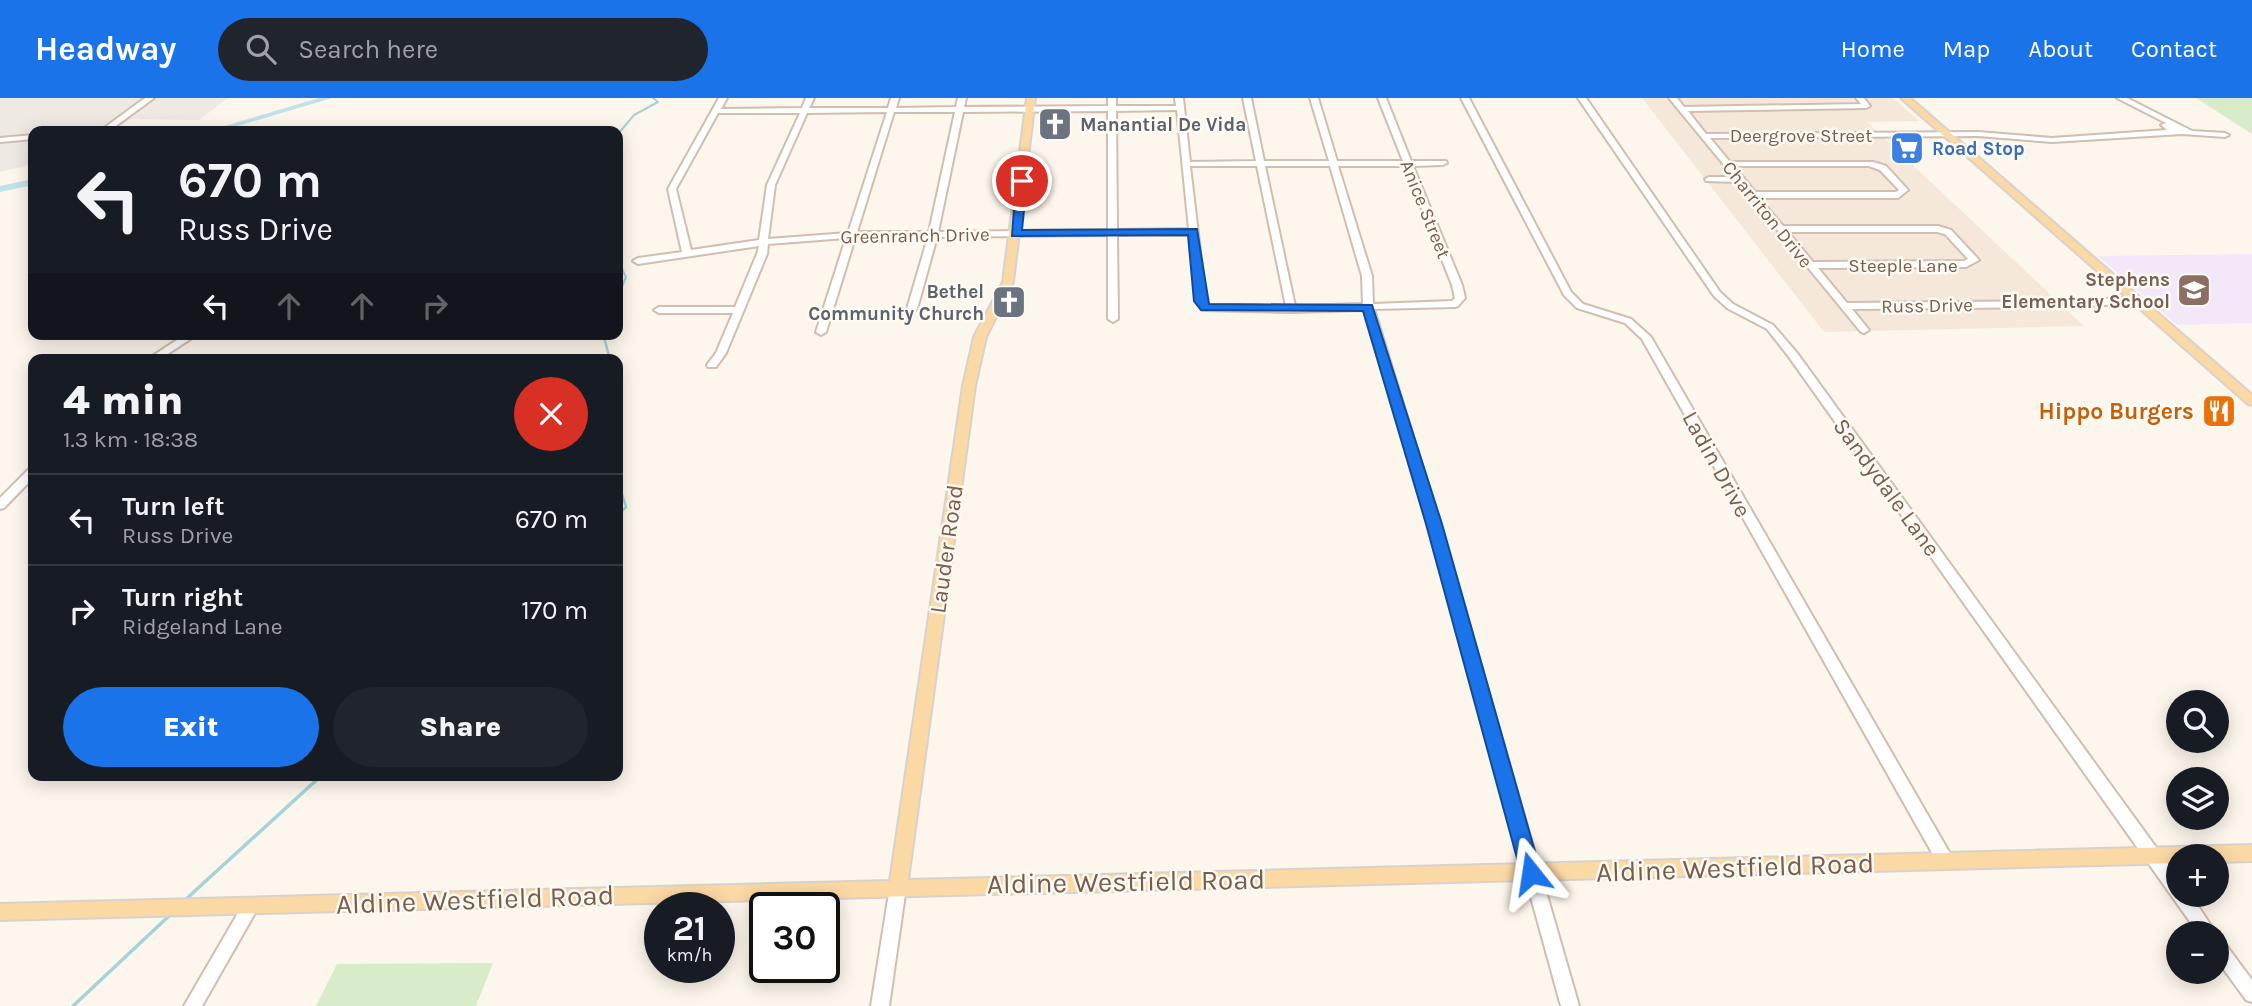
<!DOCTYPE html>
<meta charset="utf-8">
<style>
:root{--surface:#171b24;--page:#20242c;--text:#f1f3f6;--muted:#9ea1a6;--line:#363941;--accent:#1a73e8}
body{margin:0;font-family:Karla,sans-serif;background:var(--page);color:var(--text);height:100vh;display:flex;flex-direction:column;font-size:26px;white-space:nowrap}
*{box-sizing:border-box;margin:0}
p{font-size:23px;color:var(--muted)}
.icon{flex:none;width:38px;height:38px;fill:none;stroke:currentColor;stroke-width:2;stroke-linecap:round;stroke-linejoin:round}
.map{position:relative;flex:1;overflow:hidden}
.details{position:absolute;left:28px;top:256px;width:595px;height:427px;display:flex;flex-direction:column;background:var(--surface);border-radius:14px;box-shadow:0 4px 18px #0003}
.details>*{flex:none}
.hud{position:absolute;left:28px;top:28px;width:595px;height:214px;border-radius:14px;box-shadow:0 4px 18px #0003;background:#171b24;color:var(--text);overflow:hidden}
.buttons{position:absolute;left:2166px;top:592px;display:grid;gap:14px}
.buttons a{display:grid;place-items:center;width:63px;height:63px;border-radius:50%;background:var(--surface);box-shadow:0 4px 18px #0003;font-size:35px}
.speed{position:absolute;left:644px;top:794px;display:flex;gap:14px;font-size:35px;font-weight:700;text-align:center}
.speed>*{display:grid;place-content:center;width:91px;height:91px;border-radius:50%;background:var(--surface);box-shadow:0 4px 18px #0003;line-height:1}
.speed small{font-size:18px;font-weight:400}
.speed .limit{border:4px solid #111;border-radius:10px;background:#fff;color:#111}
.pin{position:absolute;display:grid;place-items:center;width:60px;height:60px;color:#fff;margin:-30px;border:4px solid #fff;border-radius:50%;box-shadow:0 2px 7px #0007}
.me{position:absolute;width:77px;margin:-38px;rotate:345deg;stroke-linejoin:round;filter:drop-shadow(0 0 5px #0008)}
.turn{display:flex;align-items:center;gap:24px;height:147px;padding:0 35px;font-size:32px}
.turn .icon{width:91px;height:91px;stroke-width:2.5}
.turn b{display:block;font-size:49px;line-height:60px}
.lanes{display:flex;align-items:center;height:66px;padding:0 35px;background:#0003;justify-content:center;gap:35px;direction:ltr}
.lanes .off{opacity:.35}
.round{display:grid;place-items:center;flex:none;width:74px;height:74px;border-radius:37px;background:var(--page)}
.head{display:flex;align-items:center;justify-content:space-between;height:119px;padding:0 35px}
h1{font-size:42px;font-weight:800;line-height:52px}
.cta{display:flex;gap:14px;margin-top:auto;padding:14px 35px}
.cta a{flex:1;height:80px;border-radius:42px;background:var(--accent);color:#fff;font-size:28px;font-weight:800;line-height:80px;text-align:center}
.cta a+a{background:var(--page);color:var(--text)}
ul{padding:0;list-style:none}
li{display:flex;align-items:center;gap:21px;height:91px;padding:0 35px;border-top:2px solid var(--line)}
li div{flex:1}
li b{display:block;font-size:26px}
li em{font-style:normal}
header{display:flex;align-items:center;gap:42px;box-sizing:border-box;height:98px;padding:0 35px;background:var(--accent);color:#fff}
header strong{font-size:33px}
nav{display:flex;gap:38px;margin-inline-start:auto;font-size:24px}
.search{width:490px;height:63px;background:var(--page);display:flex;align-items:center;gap:18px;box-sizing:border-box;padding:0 24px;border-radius:38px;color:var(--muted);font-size:26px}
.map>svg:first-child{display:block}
</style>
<header>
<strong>Headway</strong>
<div class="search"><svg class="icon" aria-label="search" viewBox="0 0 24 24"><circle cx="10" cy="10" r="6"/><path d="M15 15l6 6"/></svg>Search here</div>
<nav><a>Home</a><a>Map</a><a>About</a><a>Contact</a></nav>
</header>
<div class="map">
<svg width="2252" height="908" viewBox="0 0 2252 908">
<rect width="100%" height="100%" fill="#fdf6ec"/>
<path fill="#f5e8da" d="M1642,0H1893L1919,23L1867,24L2084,228L1824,234Z"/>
<path fill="#efe9e4" d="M0,0H228L199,22L131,21L113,33H33V66L0,74Z"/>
<path fill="#f3e8fa" d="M2252,156V225L2177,227L2098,158Z"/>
<path fill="#d8ecc9" d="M2196,0H2252V36Z
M493,865L476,908H316L337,866Z"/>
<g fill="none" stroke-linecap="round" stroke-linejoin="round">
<path stroke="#a5d3da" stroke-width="2" d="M618,36L634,17L658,4L653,0
M618,163L626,179L618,198"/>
<path stroke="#a5d3da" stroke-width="2.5" d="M603,236L610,261
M618,292V296
M618,383L626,409L618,417"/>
<path stroke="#a5d3da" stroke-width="3.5" d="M185,802L322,677
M73,908L170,817"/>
<path fill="#bfe3e8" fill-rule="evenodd" d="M319,0H332L221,33H208Z
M33,81V87L0,94V88Z"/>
<g stroke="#d1beb0" stroke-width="4">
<path id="minor" d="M145,0H154L109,33H100Z
M719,0H727L721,11L802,10L806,0H814L809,10H888L891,0H899L896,10L956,9L958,0H966L964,9L1108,8V0H1116V8H1176L1175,0H1183L1190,64L1256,63L1243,0H1251L1264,63H1329L1310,0H1318L1337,63H1403L1378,0H1386L1411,63H1446L1447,65L1443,67L1413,68L1462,187L1465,200L1458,208L1455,209L1374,211L1440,426L1579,908H1561L1428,426L1364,212L1291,214L1202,212L1196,203L1189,137H1117L1118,221L1113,224L1108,221V137L937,139L917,211L912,214L907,211L928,139L855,140L826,234L821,237L816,234L846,140L768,146L767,156L726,255L716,269H708L707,267L716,255L733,215H659L654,212L659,209H735L757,156L759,148L638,166L633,163L638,160L682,154L668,91ZM1177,12L1189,131L1117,132L1116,13ZM1108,13V132L938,134L963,14ZM887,14L848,135L768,141L775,87L807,15ZM894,14H955L929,134H857ZM718,15H800L767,87L759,142L691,152L676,91ZM1190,68H1257L1286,208L1208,207L1206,203ZM1265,68H1330L1362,178L1363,206L1295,208ZM1338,68H1405L1452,187L1455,200L1452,203L1373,206L1372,178Z
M1461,0H1469L1571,194L1583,206L1631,221L1651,239L1952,759L1954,764L1952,769L1946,771L1940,769L1642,241L1625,225L1577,210L1564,197Z
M1578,0H1586L1720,194L1733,206L1773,227L1797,255L2179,781V796H2190L2216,835H2198L1789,259L1767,231L1727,210L1714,198Z
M1669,0H1677L1684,9L1861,6L1856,0H1864L1870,8L1866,10L1688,13L1706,36L1978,34L2052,40L2167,32L2161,27L2166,25L2117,0H2127L2192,33L2225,35L2229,37L2225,39L2182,36L2052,44L1978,38L1710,40L1730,64H1873L1886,68L1908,92L1898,100H1759L1783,128H1938L1951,132L1979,162L1966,169L1818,170L1847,205L2072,203L2136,199L2141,202L2136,205L2072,209L1852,211L1869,232L1864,235L1861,234L1738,84L1706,83L1705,81L1709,79H1734ZM1734,68H1869L1880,72L1899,92L1896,94H1755ZM1788,134H1937L1945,136L1968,161L1964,163L1813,164Z
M33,37V41L0,44V40Z
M186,236H198L160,261H148Z
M33,370V380L4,410L0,411V400L29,371Z
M898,782L904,784L906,789L889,908H871L890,789L892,784Z
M251,801L257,803L259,808L202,908H184L245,803Z
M2217,841L2223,843L2252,882V904L2246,902L2217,862Z"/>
</g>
<g stroke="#dad1cd" stroke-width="4">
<path id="major" d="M1027,0H1035L1013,184L986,239L975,288L908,782L2252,747V763L2217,764V758H2179V765L0,822V806L890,783L963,288L974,239L1003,184Z
M1901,0H1910L2252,297V307L2248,306Z"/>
</g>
<use href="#minor" fill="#fff" fill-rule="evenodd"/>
<use href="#major" fill="#fbd9a5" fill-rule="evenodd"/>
</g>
<path fill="#1a73e8" stroke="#114b97" stroke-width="2" d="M1022,80L1027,83L1022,132L1197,131L1209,206L1372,207L1442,426L1541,775L1538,781L1531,784L1524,781L1521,775L1426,426L1363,213L1201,212L1194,203L1188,137L1012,138L1016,83Z"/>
<defs>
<g id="church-square" transform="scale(1.75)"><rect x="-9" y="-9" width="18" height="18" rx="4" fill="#6b7280" stroke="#fffaf3"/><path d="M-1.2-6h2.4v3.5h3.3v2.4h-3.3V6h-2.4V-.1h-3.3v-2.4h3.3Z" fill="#fff"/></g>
<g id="supermarket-square" transform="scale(1.75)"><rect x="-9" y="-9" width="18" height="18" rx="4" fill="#3f7fe0" stroke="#fffaf3"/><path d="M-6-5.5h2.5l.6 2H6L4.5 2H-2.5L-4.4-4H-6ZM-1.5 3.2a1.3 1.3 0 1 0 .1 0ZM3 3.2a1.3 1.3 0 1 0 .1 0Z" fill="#fff"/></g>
<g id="school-square" transform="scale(1.75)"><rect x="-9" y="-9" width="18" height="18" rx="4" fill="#8d6e63" stroke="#fffaf3"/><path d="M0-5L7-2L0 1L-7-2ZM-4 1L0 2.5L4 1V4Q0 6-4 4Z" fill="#fff"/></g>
<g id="restaurant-square" transform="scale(1.75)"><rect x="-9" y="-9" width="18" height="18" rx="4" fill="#e8710a" stroke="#fffaf3"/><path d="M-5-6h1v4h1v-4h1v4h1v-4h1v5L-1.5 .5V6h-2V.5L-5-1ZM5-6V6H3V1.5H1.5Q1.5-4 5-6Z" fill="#fff"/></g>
</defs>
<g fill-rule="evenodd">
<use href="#church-square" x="1055" y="26"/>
<use href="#supermarket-square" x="1907" y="50"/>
<use href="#school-square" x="2194" y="192"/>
<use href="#church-square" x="1009" y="204"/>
<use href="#restaurant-square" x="2219" y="313"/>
</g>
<g text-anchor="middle" stroke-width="5" stroke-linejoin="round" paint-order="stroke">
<g font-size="19" font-weight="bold" fill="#5b616d" stroke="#fffaf3" text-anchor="start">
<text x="1080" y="33">Manantial De Vida</text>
<text x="984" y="200" text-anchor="end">Bethel<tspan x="984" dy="22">Community Church</tspan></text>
</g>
<g font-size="19" fill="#7a5c4d" stroke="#fffaf3">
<text x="1801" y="44">Deergrove Street</text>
<text transform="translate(1426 111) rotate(68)" y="7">Anice Street</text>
<text transform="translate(1768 116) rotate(51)" y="7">Charriton Drive</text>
<text transform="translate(915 137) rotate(-1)" y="7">Greenranch Drive</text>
<text x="1903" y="174">Steeple Lane</text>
<text transform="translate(1927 207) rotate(-1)" y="7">Russ Drive</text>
</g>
<g font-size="19" font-weight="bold" fill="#366cbe" stroke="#fffaf3" text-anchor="start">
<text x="1932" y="57">Road Stop</text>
</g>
<g font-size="19" font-weight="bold" fill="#785e54" stroke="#fffaf3" text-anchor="end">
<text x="2170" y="188">Stephens<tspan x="2170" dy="22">Elementary School</tspan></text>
</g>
<g font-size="23" font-weight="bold" fill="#c56008" stroke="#fffaf3" text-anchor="end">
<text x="2194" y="321">Hippo Burgers</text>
</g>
<g font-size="23" fill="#7a5c4d" stroke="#fffaf3">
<text transform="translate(1717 366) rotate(61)" y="8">Ladin Drive</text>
<text transform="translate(1887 389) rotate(54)" y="8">Sandydale Lane</text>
<text transform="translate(946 451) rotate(-82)" y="8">Lauder Road</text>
</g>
<g font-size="28" fill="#7a5c4d" stroke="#fffaf3">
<text transform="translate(1735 769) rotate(-2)" y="10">Aldine Westfield Road</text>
<text transform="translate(1126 783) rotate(-1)" y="10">Aldine Westfield Road</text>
<text transform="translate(475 801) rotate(-2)" y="10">Aldine Westfield Road</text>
</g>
</g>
</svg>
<div class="buttons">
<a><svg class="icon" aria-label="search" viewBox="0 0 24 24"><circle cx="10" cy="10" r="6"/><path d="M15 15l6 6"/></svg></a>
<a><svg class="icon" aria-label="layers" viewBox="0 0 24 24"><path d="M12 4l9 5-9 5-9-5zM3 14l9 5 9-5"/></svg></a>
<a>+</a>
<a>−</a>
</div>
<div class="speed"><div>21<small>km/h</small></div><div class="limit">30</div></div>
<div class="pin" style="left:1022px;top:83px;background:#d93025"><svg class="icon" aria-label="arrive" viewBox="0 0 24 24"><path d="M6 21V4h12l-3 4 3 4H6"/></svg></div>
<svg class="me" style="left:1531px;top:775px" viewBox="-20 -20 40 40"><path d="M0-17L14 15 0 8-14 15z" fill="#1a73e8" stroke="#fff" stroke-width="4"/></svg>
<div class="hud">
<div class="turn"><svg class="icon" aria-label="left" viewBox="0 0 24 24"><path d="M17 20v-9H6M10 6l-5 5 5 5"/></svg><div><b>670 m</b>Russ Drive</div></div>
<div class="lanes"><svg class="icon" aria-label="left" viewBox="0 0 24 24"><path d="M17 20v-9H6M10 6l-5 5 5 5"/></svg><svg class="icon off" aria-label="ahead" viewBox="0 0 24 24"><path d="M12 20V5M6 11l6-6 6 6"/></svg><svg class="icon off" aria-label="ahead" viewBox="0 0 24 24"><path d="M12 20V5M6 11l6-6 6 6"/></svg><svg class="icon off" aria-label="right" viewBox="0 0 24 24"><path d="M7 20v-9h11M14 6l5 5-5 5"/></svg></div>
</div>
<section class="details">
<div class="head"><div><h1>4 min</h1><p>1.3 km · 18:38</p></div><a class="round" style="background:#d93025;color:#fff"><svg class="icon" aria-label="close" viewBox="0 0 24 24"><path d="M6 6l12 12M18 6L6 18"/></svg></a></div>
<ul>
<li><svg class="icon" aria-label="left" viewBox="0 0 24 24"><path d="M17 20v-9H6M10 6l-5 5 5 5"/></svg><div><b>Turn left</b><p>Russ Drive</p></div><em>670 m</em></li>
<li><svg class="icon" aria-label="right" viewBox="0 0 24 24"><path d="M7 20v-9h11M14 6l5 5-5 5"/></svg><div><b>Turn right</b><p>Ridgeland Lane</p></div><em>170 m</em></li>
</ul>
<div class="cta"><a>Exit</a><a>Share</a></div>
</section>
</div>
